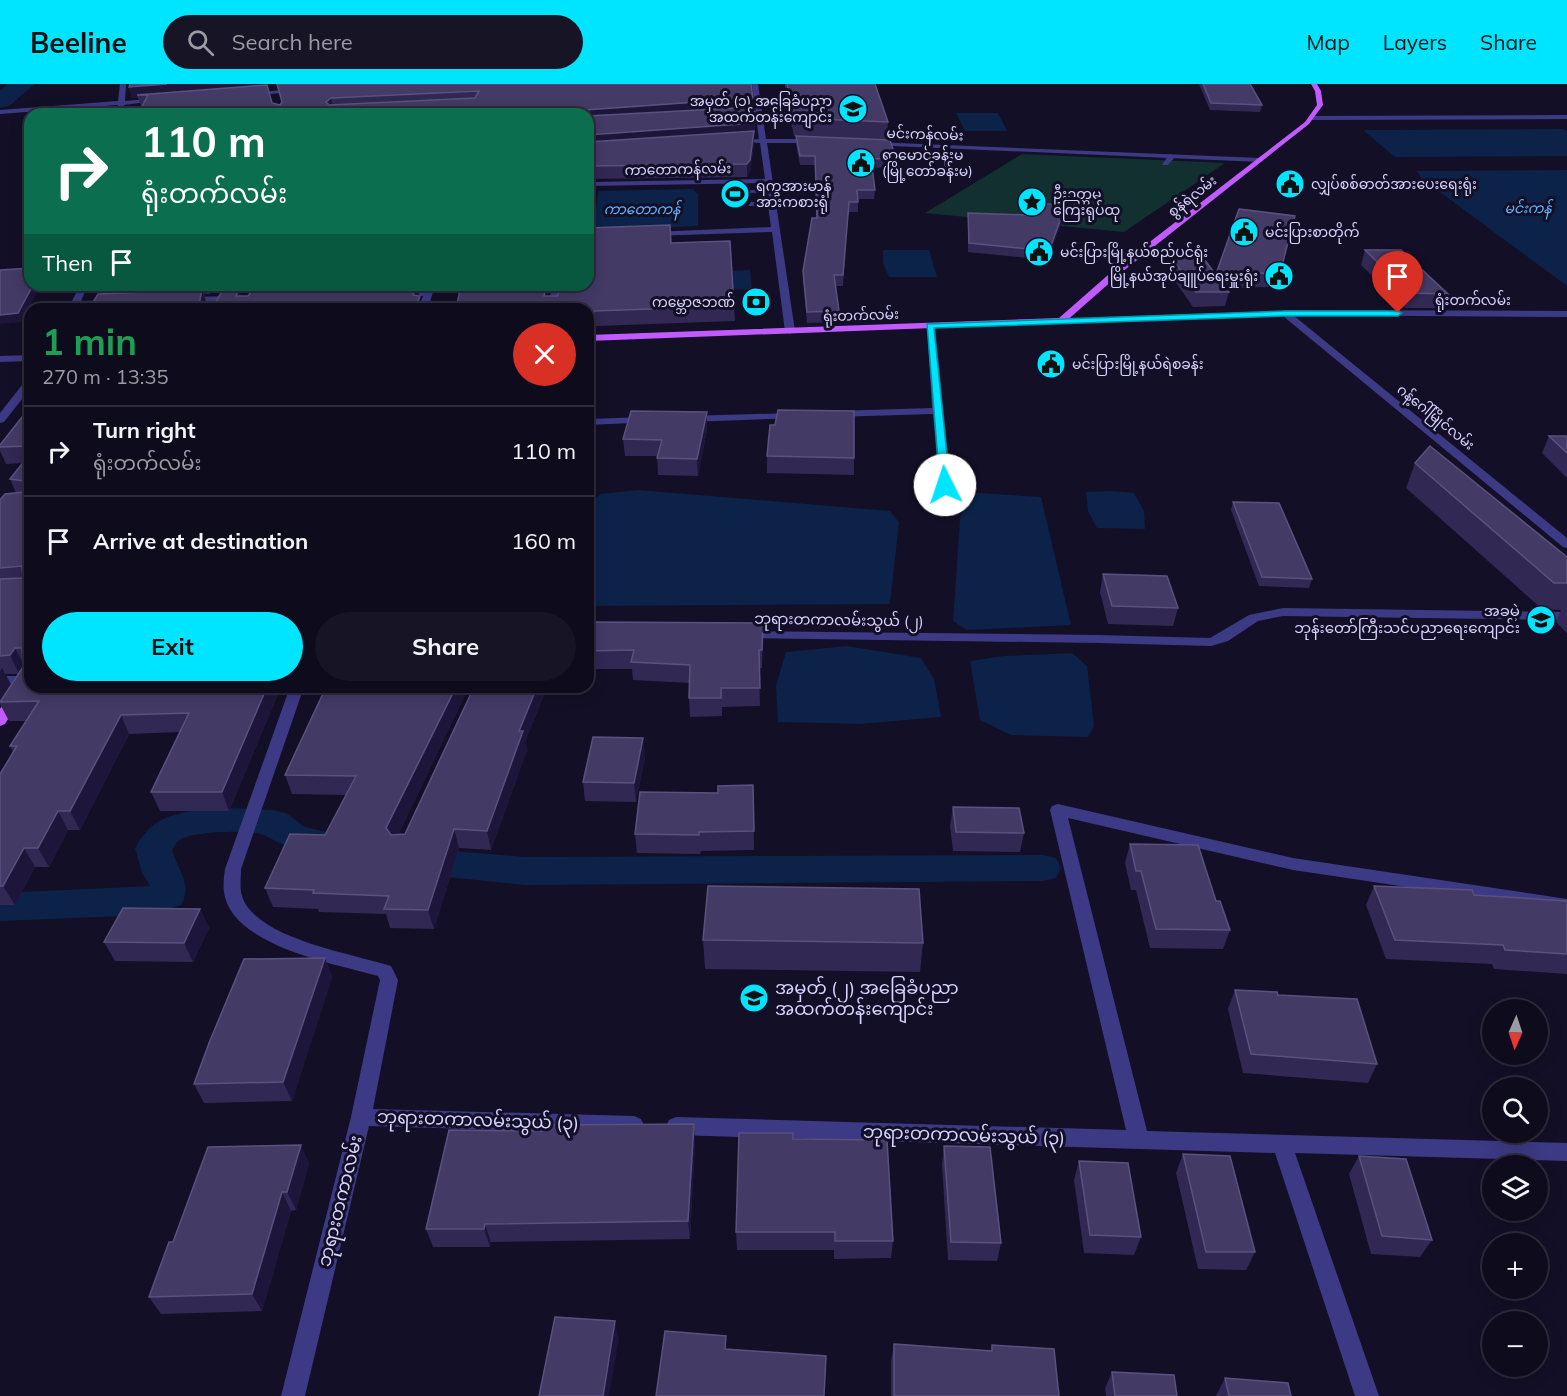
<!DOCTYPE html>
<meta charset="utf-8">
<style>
:root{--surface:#0e0b1c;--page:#171425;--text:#f1f3f6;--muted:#9b9ba3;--line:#2e2b3b;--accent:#00e5ff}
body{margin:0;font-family:Mulish,"Noto Sans Myanmar",sans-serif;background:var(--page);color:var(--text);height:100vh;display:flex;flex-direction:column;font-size:22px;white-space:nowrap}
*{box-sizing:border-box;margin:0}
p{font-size:20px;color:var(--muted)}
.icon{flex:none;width:33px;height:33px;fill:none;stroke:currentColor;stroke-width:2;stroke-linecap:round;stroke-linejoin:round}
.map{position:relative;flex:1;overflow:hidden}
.drawer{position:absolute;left:24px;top:219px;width:570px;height:390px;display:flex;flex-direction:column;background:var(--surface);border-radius:18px;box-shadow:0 3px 15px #0003,0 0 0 2px var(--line)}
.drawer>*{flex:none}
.top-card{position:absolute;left:24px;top:24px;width:570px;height:183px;border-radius:18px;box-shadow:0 3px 15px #0003,0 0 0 2px var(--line);background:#0b6e4f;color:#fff;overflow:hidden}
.needle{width:39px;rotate:183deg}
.controls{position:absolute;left:1482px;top:915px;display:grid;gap:12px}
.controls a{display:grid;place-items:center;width:66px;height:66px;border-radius:50%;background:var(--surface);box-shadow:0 3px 15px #0003,0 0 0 2px var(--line);font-size:30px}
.pin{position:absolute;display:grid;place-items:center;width:51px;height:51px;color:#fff;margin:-62px -26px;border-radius:50% 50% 50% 0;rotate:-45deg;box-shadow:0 0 6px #0007}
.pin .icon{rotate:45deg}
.me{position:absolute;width:66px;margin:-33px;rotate:356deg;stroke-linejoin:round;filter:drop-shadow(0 0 4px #0008)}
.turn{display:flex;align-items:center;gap:21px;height:126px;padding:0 18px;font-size:27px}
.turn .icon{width:78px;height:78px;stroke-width:2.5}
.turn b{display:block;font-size:42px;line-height:51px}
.then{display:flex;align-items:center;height:57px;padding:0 18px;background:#0003;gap:12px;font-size:22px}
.round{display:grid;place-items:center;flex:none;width:63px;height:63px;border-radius:32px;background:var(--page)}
.head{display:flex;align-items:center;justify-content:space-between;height:102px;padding:0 18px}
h1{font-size:36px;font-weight:700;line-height:45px;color:#1e9e55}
.action{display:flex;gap:12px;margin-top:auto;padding:12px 18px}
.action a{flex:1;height:69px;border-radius:36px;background:var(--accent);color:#111;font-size:24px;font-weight:700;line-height:69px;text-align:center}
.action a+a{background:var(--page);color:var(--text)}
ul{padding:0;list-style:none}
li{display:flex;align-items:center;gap:18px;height:90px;padding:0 18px;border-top:2px solid var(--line)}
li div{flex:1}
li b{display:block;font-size:22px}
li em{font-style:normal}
header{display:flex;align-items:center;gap:36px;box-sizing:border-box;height:84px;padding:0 30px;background:var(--accent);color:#111}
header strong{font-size:28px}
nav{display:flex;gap:33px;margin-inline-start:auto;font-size:21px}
.search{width:420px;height:54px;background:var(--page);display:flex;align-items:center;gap:15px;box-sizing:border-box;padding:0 21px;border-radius:33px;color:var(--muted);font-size:22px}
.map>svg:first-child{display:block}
</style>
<header>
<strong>Beeline</strong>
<div class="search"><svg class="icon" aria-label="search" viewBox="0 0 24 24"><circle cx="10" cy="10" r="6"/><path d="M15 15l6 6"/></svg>Search here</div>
<nav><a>Map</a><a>Layers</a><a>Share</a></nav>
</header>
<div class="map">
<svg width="1567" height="1312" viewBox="0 0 1567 1312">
<rect width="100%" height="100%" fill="#130f26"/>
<path fill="#12302f" d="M1022,70L1225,79L1124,148L925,129Z"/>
<path fill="#0c2248" d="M956,29H998L1007,47H965Z
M1563,45L1567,47V72L1395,73L1363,46Z
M1567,86V202L1421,94L1417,87Z
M693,105L698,110V142L594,147L598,107Z
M883,166H929L937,193H889L883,179Z
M750,186L752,206L702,204L705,188Z
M638,406L890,427L899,438L890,520L588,522L590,422L600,410Z
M1112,407L1134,409L1144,427L1145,445L1097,444L1088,427L1086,408Z
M962,408L1041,413L1071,541L967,546L953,537Z
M847,562L921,574L934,595L941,633L861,640L778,638L776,602L786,568Z
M1072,569L1087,582L1094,642L1088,653L1011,651L980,636L970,577L1004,572Z"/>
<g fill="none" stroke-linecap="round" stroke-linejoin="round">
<path fill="#0c2248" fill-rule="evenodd" d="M209,723L273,726L286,729L305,743L348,753L353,762L348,771C319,780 289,764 264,751C252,745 192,748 181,755C177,757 174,763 172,766C178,787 193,800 181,821L148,831L0,837V809L150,802L142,789L135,764C155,729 173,732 209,723Z
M409,763L525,773L1043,771L1056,774L1061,784L1056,794L1043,797L525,801L409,789L396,785L391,776L396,767Z"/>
<path fill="#0c2248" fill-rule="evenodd" d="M8,0H35L9,22L0,24V6Z"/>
<path fill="#3d3a85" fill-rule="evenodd" d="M1169,70L1176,72L1168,81H1162Z
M770,104L773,108L749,109L745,107Z
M751,118H772L776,120L772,122H748Z
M1283,524L1567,528V536L1283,532L1258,537L1228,557L1211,562L1098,559L1091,555L1098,551L1210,554L1249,531Z"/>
<path fill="#3d3a85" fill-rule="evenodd" d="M120,0H126L125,17L159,14L162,16L124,21L123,30H117L118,21L0,30V26L118,17Z
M752,0H758L766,55H816L819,57L816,59H767L795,247L790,250L785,247L772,148L652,152L648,150L652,148L771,143L765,99L588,102V98L765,95L760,59L732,57L759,55Z
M299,4L301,7L249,12L246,10Z
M1567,31V35L1311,36L1308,34L1311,32Z
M873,58L1260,74L1264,76L1260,78L871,61Z
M80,201H88L81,217L113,216L118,219L113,222L68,225Z
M257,201H265L252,225H242Z
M427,201H435L428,225H418L423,212L398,213L394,210L398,207L425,206Z
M552,201H560L558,225H548Z
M239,212V216L236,217L185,219L180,216L185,213Z
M1285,226L1567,227V233L1282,231V227Z
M927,240L935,242L951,401L945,404L939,401L933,330L834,333L829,330L834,327L932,324Z
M30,271V277L0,278V272Z
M30,295V305L4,338L0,339V329L26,296Z
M795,329L799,330V334L687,338L682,335L687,332Z
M648,333L652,334V338L588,341V335Z
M744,547L1098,551L1105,555L1098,559L739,554L737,551Z
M0,592H30V600H0Z
M290,603H304L241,785C241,792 240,801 241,808C249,854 355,870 391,882L398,896L373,1025L634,1032L641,1035L644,1041L641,1047L634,1050L369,1042L305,1312H281L351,1033L380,896L378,892C336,880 231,862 224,808C223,801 224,792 225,785Z
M1058,720L1293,774L1567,815V827L1293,786L1068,734L1147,1047L1567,1059V1077L1295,1069L1379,1312H1355L1275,1069L676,1051L669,1048L666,1042L669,1036L676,1033L1126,1046L1050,726L1052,722Z"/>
<path fill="#3d3a85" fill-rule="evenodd" d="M1288,227L1567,454V464L1563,463L1283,232L1061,240L1056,237L1061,234Z"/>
<path fill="#c25bff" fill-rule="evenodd" d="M1311,0H1317L1321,7L1323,21L1309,40L1122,188L1064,239L588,257V251L1059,234L1116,184L1305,38L1317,21L1315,7Z
M30,584V600L5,640L0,642V625L25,585Z"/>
</g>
<path fill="#312854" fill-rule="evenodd" d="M268,0L267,3L272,19L280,21L282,18L278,4L276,0H751L753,14L755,51H754V60L750,89L747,93L588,95V30L141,22L138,14H132L129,3Z
M785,0H875L888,38L887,55L896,74V83L872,84L875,106L874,115H858V128H848L843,202H835L839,227V238L807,239L803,197V187L816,134L815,81H800L796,60V52H794L785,9Z
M1199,0H1250L1262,21L1260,28L1210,26Z
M1066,121L1065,129L1048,176L968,168V129L1028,131Z
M1239,125L1295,132L1277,203L1226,204L1229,208L1225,222L1193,223L1167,186L1170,172L1216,191Z
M671,159L734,222L735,237L596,242L595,249L588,225L461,201H550L548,212H558Z
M1365,166L1448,210L1443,224H1405L1361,181Z
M105,201H212L210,210H204L207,221L206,225H89L108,209Z
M230,201H255L249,209H240L241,212H248L262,205L261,201H425L423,204H418L419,212L212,225L231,205Z
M30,323V603H281L229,727H160L151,708L180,648L129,650L80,746H68L49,783H35L15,821H0V690L13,668L10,662L27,637H9L0,620V621V416L16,409L10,395L23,379L6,380L0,367V361ZM5,590H18L11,601Z
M707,345L698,392L658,391L657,372H625L623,355Z
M1549,352H1567V394L1542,369Z
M767,372L854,374V391L767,389Z
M1415,379L1567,473V549L1556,538L1561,526L1542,525L1406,404Z
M1233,418L1312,495L1309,504L1259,502L1231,426Z
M1103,490L1178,524L1173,542L1108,540L1100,508Z
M588,538L763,539L762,584H759L760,622L722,623V632L690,633L689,614V599L633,596L632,585H588Z
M326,603H469L398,751L405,750L474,603H547L525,658L527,666L491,766L459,764L434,845L390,844L386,830L319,828L318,825L273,823L265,804L325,751L346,711L292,710L285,691Z
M643,654L645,673L636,718L585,717L583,698Z
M753,701L754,766L701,767L700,770L637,769L635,750L718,709Z
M953,723L1024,749L1020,768L953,767L950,742Z
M1130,760L1230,846L1223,865L1150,864L1136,806H1131L1125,779Z
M1374,802L1474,811L1567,817V890L1494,885L1492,880L1386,875L1366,821Z
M200,825L209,844L193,878L115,877L104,858Z
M703,856L923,859L920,888L705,885Z
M325,874L332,893L292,1017L204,1019L194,1000Z
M1235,906L1278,911L1377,980L1368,999L1243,989L1228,925Z
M793,1055L893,1157L891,1174L834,1175V1166H737L736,1148Z
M695,1058L690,1155L491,1158L490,1163H433L426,1145Z
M944,1062L1001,1159L997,1177L948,1176L942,1081Z
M1183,1070L1255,1168L1246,1186L1198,1185L1176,1089Z
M1359,1072L1432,1156L1420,1173L1371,1170L1349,1090Z
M1079,1077L1141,1153L1134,1171L1084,1169L1074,1096Z
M309,1079L296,1126L291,1127L262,1227L161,1230L149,1213L173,1158Z
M894,1260L991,1267L992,1261L1059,1312H891V1277Z
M1112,1288L1177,1312H1106L1105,1304Z
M1225,1294L1291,1312H1216Z"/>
<path fill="#1d163a" d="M167,0H268L267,4L148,11H137L138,14H132L129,3Z
M331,14L334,26L326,18Z
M753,14V26L588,38V30H585V26Z
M755,39V51H754V60L750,89L747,93V80L588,64V51Z
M1066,121L1065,129L1048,176L1049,167Z
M33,201H38V206L22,238L0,240V231Z
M207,201H212L210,210Z
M247,201H255L249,209Z
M416,201L420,214V212L423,225H415L413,211Z
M546,201H550L546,225L544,212Z
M239,205L243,219L236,212Z
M202,206L207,221L206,225H198Z
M594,227L596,242L595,249L588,250V234Z
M707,328V345L698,392L697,375Z
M15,564L25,583L19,590L10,571Z
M2,584L12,602L0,618V587Z
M267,603H281L229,727L222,708Z
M456,603H469L392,763L386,744Z
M537,603H547L525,658L527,666L491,766L487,747L519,647Z
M121,631L129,650L80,746L70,727Z
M643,654L645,673L636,718L634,699Z
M58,727L68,746L49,783L38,764Z
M454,745L459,764L434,845L428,826Z
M24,764L35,783L15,821L3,802Z
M200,825L209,844L193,878L184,859Z
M325,874L332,893L292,1017L283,998Z
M694,1040L695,1058L690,1155L688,1137Z
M301,1061L309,1079L296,1126L287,1108Z
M282,1108L291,1127L262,1227L252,1210Z
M485,1140L491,1158L490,1163L484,1145Z
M615,1237L619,1255L609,1312H603Z"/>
<path fill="#433a66" stroke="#5a527e" stroke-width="1.5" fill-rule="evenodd" d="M130,0H167L129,3Z
M277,0H751L753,14L585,26L586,30H138L148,11H137L267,1L272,19L280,21L282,18ZM479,7L475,14L329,21L326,18L331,14Z
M787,0H875L888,38L794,34Z
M1203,0H1250L1262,21L1211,19Z
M754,23L755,39L588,51V32Z
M754,47L750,76L747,80L588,82V58Z
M796,52L890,56L896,74L871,75L875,106H857L858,118H849L843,191H834L839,227L807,228L803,187L812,134H817L815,72H800Z
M1029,119L1066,121L1049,167L969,159L968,129L1028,131Z
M1239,125L1295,132L1280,189L1216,190Z
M670,141L671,159L730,157L734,222L594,227L593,233L588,234V225H456L461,201H546L544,212H558L559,201H588V144Z
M1365,166H1401L1448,210L1409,209Z
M1201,171L1229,208H1196L1170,172Z
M30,184V201H33L18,229L0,231V186Z
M381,201H416L413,211L420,212L415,225H212L223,205H239L236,212H248L253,205Z
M202,206L198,225H89L98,210Z
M30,323V362L0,363V361Z
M778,326L854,327V374L767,372L770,341H775Z
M631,327L707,328L697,375L657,374L662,356L623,355Z
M1549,352H1567V369Z
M1430,362L1567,473V499H1554L1415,379Z
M30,370V603H267L222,708H151L189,629L121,631L70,727H58L38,764H24L3,802H0V690L17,662H10L39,617L0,618L23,583L22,564H15L10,571L0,572V495L23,494L22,482L0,484V416L5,410L24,408V397L10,395Z
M1233,418L1279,419L1312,495L1262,493Z
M1103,490L1167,492L1178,524L1112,522Z
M588,538L763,539L762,566H759L760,604H721V614H689L690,581L631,578L634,566L588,567Z
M326,603H456L386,744L391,751L405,750L474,603H537L519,647H523L487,747L454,745L428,826L384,825L389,812L313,809L314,806L265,804L290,750L325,751L356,692L285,691Z
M593,653L643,654L634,699L583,698Z
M753,701L754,747L699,748V751L635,750L640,708L718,709V702Z
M953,723L1019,724L1024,749L956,748Z
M1130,760L1198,761L1216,817H1220L1230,846L1156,845L1141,787H1136Z
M708,802L919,805L923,859L703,856Z
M1374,802L1472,806L1474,811L1567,817V870L1505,866L1503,861L1395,856Z
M123,824L200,825L184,859L104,858Z
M325,874L283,998L194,1000L209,959L244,875Z
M1235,906L1277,908L1278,911L1357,915L1377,980L1251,970Z
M694,1040L688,1137L485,1140L484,1145H426L449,1046L546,1047L547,1041Z
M739,1049H793V1055L887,1056L893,1157H835V1148H736Z
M301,1061L287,1108H282L252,1210L149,1213L169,1158H173L208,1063Z
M944,1062L990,1063L1001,1159L951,1158Z
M1183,1070L1230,1072L1255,1168H1206Z
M1359,1072L1406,1075L1432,1156L1382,1152Z
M1079,1077L1128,1079L1141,1153L1090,1151Z
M555,1233L615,1237L603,1312H539Z
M665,1247L726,1252L725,1265L826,1272L824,1312H656Z
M894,1260L992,1267V1261L1054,1265L1059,1312H894Z
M1112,1288L1174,1291L1177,1312H1115Z
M1225,1294L1288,1299L1291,1312H1229Z"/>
<path fill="#00e5ff" stroke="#0095a6" stroke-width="1.5" d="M1285,227H1398L1402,229L1398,232H1285L934,244L950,401L945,404L940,401L927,240Z"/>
<defs>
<g id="school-disc" transform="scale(1.5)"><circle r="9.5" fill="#00e5ff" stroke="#130f26"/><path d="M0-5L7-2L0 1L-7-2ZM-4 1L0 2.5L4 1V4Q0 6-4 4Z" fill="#111"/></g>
<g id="civic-disc" transform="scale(1.5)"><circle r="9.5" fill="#00e5ff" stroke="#130f26"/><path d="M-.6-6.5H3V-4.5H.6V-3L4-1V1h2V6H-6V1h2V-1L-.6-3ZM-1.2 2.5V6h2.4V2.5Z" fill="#111"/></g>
<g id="stadium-disc" transform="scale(1.5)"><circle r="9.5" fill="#00e5ff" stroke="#130f26"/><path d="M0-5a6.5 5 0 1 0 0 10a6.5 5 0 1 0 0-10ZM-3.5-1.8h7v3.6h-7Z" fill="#111"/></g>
<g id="sight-disc" transform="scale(1.5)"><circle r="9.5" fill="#00e5ff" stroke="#130f26"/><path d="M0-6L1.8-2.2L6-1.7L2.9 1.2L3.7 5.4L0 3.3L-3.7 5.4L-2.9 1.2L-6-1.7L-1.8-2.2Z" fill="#111"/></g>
<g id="bank-disc" transform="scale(1.5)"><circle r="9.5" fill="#00e5ff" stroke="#130f26"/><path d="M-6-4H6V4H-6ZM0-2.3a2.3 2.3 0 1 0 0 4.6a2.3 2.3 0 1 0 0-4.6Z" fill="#111"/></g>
</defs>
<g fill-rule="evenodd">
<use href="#school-disc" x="853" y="25"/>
<use href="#civic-disc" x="861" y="79"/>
<use href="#civic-disc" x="1290" y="100"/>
<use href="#stadium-disc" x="735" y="110"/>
<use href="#sight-disc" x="1032" y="118"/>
<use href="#civic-disc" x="1244" y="148"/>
<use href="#civic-disc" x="1039" y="168"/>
<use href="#civic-disc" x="1279" y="192"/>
<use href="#bank-disc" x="756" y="218"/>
<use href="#civic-disc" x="1051" y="280"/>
<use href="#school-disc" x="1541" y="536"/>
<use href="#school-disc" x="754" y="914"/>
</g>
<g text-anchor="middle" stroke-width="6" stroke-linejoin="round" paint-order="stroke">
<g font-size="14" fill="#d9d4ff" stroke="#130f26" text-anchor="start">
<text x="832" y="22" text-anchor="end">အမှတ် (၁) အခြေခံပညာ<tspan x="832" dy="16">အထက်တန်းကျောင်း</tspan></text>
<text x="882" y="76">ရာမောင်ခန်းမ<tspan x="882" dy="16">(မြို့တော်ခန်းမ)</tspan></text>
<text x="1311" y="105">လျှပ်စစ်ဓာတ်အားပေးရေးရုံး</text>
<text x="756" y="107">ရက္ခအားမာန်<tspan x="756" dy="16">အားကစားရုံ</tspan></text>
<text x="1053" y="115">ဦးဥတ္တမ<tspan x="1053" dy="16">ကြေးရုပ်ထု</tspan></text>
<text x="1265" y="153">မင်းပြားစာတိုက်</text>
<text x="1060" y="173">မင်းပြားမြို့နယ်စည်ပင်ရုံး</text>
<text x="1258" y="197" text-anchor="end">မြို့နယ်အုပ်ချူပ်ရေးမှူးရုံး</text>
<text x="735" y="223" text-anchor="end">ကမ္ဘောဇဘဏ်</text>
<text x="1072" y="285">မင်းပြားမြို့နယ်ရဲစခန်း</text>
</g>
<g font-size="14" fill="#d9d4ff" stroke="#130f26">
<text transform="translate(925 50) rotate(2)" y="5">မင်းကန်လမ်း</text>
<text transform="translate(678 85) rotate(-1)" y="5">ကာတောကန်လမ်း</text>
<text transform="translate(1192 112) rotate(-38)" y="5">စွန်ရဲလမ်း</text>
<text x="1473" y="221">ရုံးတက်လမ်း</text>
<text transform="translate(861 231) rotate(-2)" y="5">ရုံးတက်လမ်း</text>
<text transform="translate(1436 333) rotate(39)" y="5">ဂန့်ဂေါ်မြိုင်လမ်း</text>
</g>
<g font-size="14" font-style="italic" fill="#62b6ff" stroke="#130f26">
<text x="1528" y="129">မင်းကန်</text>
<text x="642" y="130">ကာတောကန်</text>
</g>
<g font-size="15" fill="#d9d4ff" stroke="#130f26" text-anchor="end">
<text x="1520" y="532">အခမဲ့<tspan x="1520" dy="17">ဘုန်းတော်ကြီးသင်ပညာရေးကျောင်း</tspan></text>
</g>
<g font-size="15" fill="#d9d4ff" stroke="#130f26">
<text transform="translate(839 536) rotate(1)" y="5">ဘုရားတကာလမ်းသွယ် (၂)</text>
</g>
<g font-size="18" fill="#d9d4ff" stroke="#130f26" text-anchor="start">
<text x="775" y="910">အမှတ် (၂) အခြေခံပညာ<tspan x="775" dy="21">အထက်တန်းကျောင်း</tspan></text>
</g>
<g font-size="18" fill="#d9d4ff" stroke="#130f26">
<text transform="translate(478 1036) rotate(2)" y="6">ဘုရားတကာလမ်းသွယ် (၃)</text>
<text transform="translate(964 1051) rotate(2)" y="6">ဘုရားတကာလမ်းသွယ် (၃)</text>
<text transform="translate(340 1117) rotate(-76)" y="6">ဘုရားတကာလမ်း</text>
</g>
</g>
</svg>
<div class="controls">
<a><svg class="needle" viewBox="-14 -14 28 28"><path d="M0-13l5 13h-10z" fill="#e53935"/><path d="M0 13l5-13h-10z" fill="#9b9ba3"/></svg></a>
<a><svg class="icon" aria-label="search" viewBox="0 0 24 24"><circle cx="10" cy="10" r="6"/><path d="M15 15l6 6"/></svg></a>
<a><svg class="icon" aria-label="layers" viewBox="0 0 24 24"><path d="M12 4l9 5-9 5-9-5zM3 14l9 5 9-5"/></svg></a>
<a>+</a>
<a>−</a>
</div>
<div class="pin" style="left:1398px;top:229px;background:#d93025"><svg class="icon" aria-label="arrive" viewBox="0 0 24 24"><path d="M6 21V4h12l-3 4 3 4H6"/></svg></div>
<svg class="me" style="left:945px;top:401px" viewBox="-20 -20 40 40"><circle r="19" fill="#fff"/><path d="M0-13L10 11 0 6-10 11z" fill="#00e5ff"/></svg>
<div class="top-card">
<div class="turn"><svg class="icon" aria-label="right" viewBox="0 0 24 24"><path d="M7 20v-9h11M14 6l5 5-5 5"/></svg><div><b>110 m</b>ရုံးတက်လမ်း</div></div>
<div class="then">Then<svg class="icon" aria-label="arrive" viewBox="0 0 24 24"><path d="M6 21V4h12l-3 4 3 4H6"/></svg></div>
</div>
<section class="drawer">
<div class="head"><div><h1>1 min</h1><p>270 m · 13:35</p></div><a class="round" style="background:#d93025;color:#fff"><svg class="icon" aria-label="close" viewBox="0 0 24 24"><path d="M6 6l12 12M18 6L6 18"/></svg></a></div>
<ul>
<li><svg class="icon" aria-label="right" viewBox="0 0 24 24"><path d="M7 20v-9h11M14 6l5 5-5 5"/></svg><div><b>Turn right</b><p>ရုံးတက်လမ်း</p></div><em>110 m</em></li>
<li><svg class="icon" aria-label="arrive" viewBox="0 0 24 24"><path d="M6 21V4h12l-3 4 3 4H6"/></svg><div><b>Arrive at destination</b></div><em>160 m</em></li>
</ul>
<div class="action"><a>Exit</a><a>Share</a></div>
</section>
</div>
